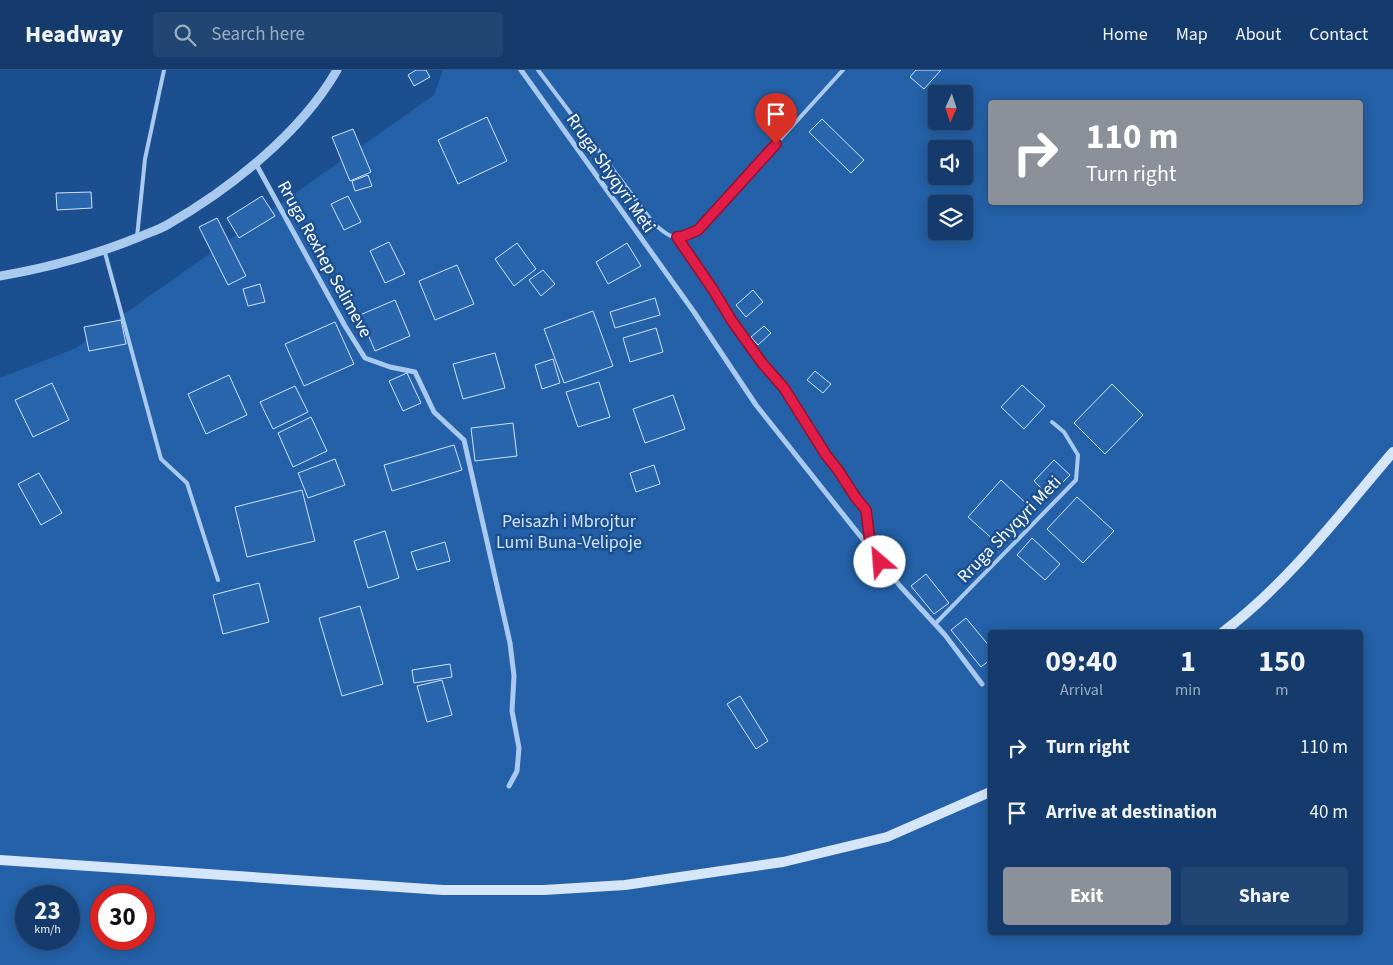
<!DOCTYPE html>
<style>
:root{--surface:#143b6b;--page:#214673;--text:#f1f3f6;--muted:#9dadc1;--line:#33557e;--accent:#8c9099}
body{margin:0;font-family:"Source Sans 3",sans-serif;background:var(--page);color:var(--text);height:100vh;display:flex;flex-direction:column;font-size:19px;white-space:nowrap}
*{box-sizing:border-box;margin:0}
p{font-size:16px;color:var(--muted)}
.icon{flex:none;width:28px;height:28px;fill:none;stroke:currentColor;stroke-width:2;stroke-linecap:round;stroke-linejoin:round}
.map{position:relative;flex:1;overflow:hidden}
.details{position:absolute;left:988px;top:560px;width:375px;height:305px;display:flex;flex-direction:column;background:var(--surface);border-radius:5px;box-shadow:0 2px 12px #0003,0 0 0 1px var(--line)}
.details>*{flex:none}
.guide{position:absolute;left:988px;top:30px;width:375px;height:105px;border-radius:5px;box-shadow:0 2px 12px #0003,0 0 0 1px var(--line);background:#8c9099;color:#fff;overflow:hidden}
.needle{width:32px;rotate:183deg}
.controls{position:absolute;left:928px;top:15px;display:grid;gap:10px}
.controls a{display:grid;place-items:center;width:45px;height:45px;border-radius:5px;background:var(--surface);box-shadow:0 2px 12px #0003,0 0 0 1px var(--line);font-size:25px}
.speed{position:absolute;left:15px;top:815px;display:flex;gap:10px;font-size:25px;font-weight:700;text-align:center}
.speed>*{display:grid;place-content:center;width:65px;height:65px;border-radius:50%;background:var(--surface);box-shadow:0 2px 12px #0003,0 0 0 1px var(--line);line-height:1}
.speed small{font-size:12px;font-weight:400}
.speed .limit{border:8px solid #d22;background:#fff;color:#111}
.pin{position:absolute;display:grid;place-items:center;width:42px;height:42px;color:#fff;margin:-51px -21px;border-radius:50% 50% 50% 0;rotate:-45deg;box-shadow:0 0 5px #0007}
.pin .icon{rotate:45deg}
.me{position:absolute;width:55px;margin:-28px;rotate:333deg;stroke-linejoin:round;filter:drop-shadow(0 0 4px #0008)}
.turn{display:flex;align-items:center;gap:18px;height:105px;padding:0 15px;font-size:22px}
.turn .icon{width:65px;height:65px;stroke-width:2.5}
.turn b{display:block;font-size:35px;line-height:42px}
.eta{display:flex;justify-content:space-evenly;align-items:center;height:85px;text-align:center}
.eta b{font-size:30px;font-weight:700;line-height:35px}
.cta{display:flex;gap:10px;margin-top:auto;padding:10px 15px}
.cta a{flex:1;height:58px;border-radius:5px;background:var(--accent);color:#fff;font-size:20px;font-weight:700;line-height:58px;text-align:center}
.cta a+a{background:var(--page);color:var(--text)}
ul{padding:0;list-style:none}
li{display:flex;align-items:center;gap:15px;height:65px;padding:0 15px}
li div{flex:1}
li b{display:block;font-size:19px}
li em{font-style:normal}
header{display:flex;align-items:center;gap:30px;box-sizing:border-box;height:70px;padding:0 25px;background:var(--surface);border-bottom:1px solid var(--line)}
header strong{font-size:24px}
nav{display:flex;gap:28px;margin-inline-start:auto;font-size:18px}
.search{width:350px;height:45px;background:var(--page);display:flex;align-items:center;gap:12px;box-sizing:border-box;padding:0 18px;border-radius:5px;color:var(--muted);font-size:19px}
.map>svg:first-child{display:block}
</style>
<header>
<strong>Headway</strong>
<div class="search"><svg class="icon" aria-label="search" viewBox="0 0 24 24"><circle cx="10" cy="10" r="6"/><path d="M15 15l6 6"/></svg>Search here</div>
<nav><a>Home</a><a>Map</a><a>About</a><a>Contact</a></nav>
</header>
<div class="map">
<svg width="1393" height="895" viewBox="0 0 1393 895">
<rect width="100%" height="100%" fill="#1b4f8f"/>
<path fill="#2461a8" fill-rule="evenodd" d="M443,0H1393V895H0V308L76,278L434,25ZM936,24H964V51H936ZM990,32H1360V132H990ZM936,79H964V106H936ZM936,134H964V161H936ZM990,562H1360V862H990ZM26,826H69V869H26ZM101,826H144V869H101Z"/>
<path fill="#2a66ad" stroke="#cfe3fa" d="M416,0H426L430,7L414,16L408,5Z
M916,0H941L924,19L910,7Z
M487,47L507,91L458,114L438,70Z
M822,49L864,90L851,103L809,62Z
M353,59L371,102L350,111L332,67Z
M368,105L372,116L355,121L352,111Z
M91,122L92,138L57,140L56,123Z
M262,126L275,146L239,168L227,148Z
M348,126L361,152L344,160L331,134Z
M217,148L246,206L228,215L199,157Z
M389,172L405,204L385,213L370,181Z
M517,173L536,199L514,216L495,189Z
M627,173L641,196L608,214L596,192Z
M457,195L474,234L435,250L419,211Z
M543,200L555,214L541,226L529,210Z
M260,214L265,232L248,236L243,219Z
M753,220L763,232L746,247L736,235Z
M655,228L660,245L615,258L610,242Z
M395,230L410,266L375,281L360,245Z
M593,241L613,296L564,313L544,259Z
M121,250L126,274L89,281L84,257Z
M335,252L354,294L304,316L285,274Z
M764,256L771,263L758,275L751,267Z
M656,258L663,282L630,292L623,268Z
M495,283L505,318L463,329L453,294Z
M553,289L560,313L542,319L535,295Z
M815,301L831,314L823,323L807,310Z
M407,303L421,333L403,341L389,311Z
M229,305L247,345L206,364L188,324Z
M599,312L610,347L578,357L566,322Z
M52,313L69,350L33,367L15,330Z
M1112,314L1143,345L1105,384L1074,353Z
M1022,315L1045,336L1024,359L1001,337Z
M295,316L308,342L273,359L260,332Z
M673,325L685,359L645,373L633,339Z
M311,347L327,381L293,397L278,363Z
M513,353L517,386L475,391L471,358Z
M454,375L462,400L392,421L384,395Z
M335,389L345,415L308,428L298,403Z
M1054,390L1070,405L1049,426L1034,411Z
M654,395L660,414L636,422L630,403Z
M39,403L62,443L41,455L18,414Z
M1001,410L1029,436L997,473L968,447Z
M302,420L315,471L247,487L235,437Z
M1077,427L1114,461L1083,493L1047,459Z
M385,461L399,508L368,518L354,471Z
M1032,468L1060,494L1045,510L1017,485Z
M445,472L450,491L417,500L411,482Z
M926,504L949,533L934,544L911,516Z
M259,513L269,552L223,564L213,525Z
M360,536L383,614L342,626L319,548Z
M966,548L990,577V590L981,597L951,560Z
M450,594L452,607L414,613L412,600Z
M442,610L452,645L427,652L417,616Z
M740,626L768,671L756,679L727,634Z"/>
<g fill="none" stroke-linecap="round" stroke-linejoin="round">
<path stroke="#a9c9ee" stroke-width="4" d="M538,0L654,154C674,170 674,171 698,160L843,0
M137,167L145,89L164,0
M677,167L712,218L732,251L762,293L784,318L826,385L838,400L856,428L866,440L870,477
M104,179L161,389L187,413L218,510
M935,554L1076,410L1078,385L1064,362L1052,352"/>
<path stroke="#a9c9ee" stroke-width="5" d="M521,0L694,242L756,335L900,516L945,565L982,614
M256,94L345,256L365,288L390,297L415,302L434,342L464,370L510,573L514,606L512,641L519,678L517,701L509,716"/>
<path stroke="#a9c9ee" stroke-width="9" d="M0,206C47,198 95,185 139,167C148,163 158,160 167,155C230,119 301,63 337,0"/>
<path stroke="#d6e6fa" stroke-width="10" d="M1223,562C1289,512 1340,444 1393,382
M0,790L443,820H544L625,815L783,792L887,767L990,722"/>
</g>
<g fill="none" stroke-linecap="round" stroke-linejoin="round">
<g stroke="#92132f" stroke-width="12">
<path id="route" d="M776,74L698,160L684,166L677,167L712,218L732,251L762,293L784,318L826,385L838,400L856,428L866,440L871,480L880,492"/>
</g>
<use href="#route" stroke="#e11d48" stroke-width="9"/>
</g>
<g text-anchor="middle" stroke-width="5" stroke-linejoin="round" paint-order="stroke">
<g font-size="18" fill="#fff" stroke="#1b4f8f">
<text transform="translate(611 103) rotate(55)" y="6">Rruga Shyqyri Meti</text>
<text transform="translate(325 189) rotate(61)" y="6">Rruga Rexhep Selimeve</text>
<text transform="translate(1009 459) rotate(-46)" y="6">Rruga Shyqyri Meti</text>
</g>
<g font-size="18" fill="#cfe3fa" stroke="#1b4f8f">
<text x="569" y="457">Peisazh i Mbrojtur<tspan x="569" dy="21">Lumi Buna-Velipoje</tspan></text>
</g>
</g>
</svg>
<div class="controls">
<a><svg class="needle" viewBox="-14 -14 28 28"><path d="M0-13l5 13h-10z" fill="#e53935"/><path d="M0 13l5-13h-10z" fill="#9dadc1"/></svg></a>
<a><svg class="icon" aria-label="sound" viewBox="0 0 24 24"><path d="M4 9h4l5-4v14l-5-4H4zM17 9q2 3 0 6"/></svg></a>
<a><svg class="icon" aria-label="layers" viewBox="0 0 24 24"><path d="M12 4l9 5-9 5-9-5zM3 14l9 5 9-5"/></svg></a>
</div>
<div class="speed"><div>23<small>km/h</small></div><div class="limit">30</div></div>
<div class="pin" style="left:776px;top:74px;background:#d93025"><svg class="icon" aria-label="arrive" viewBox="0 0 24 24"><path d="M6 21V4h12l-3 4 3 4H6"/></svg></div>
<svg class="me" style="left:880px;top:492px" viewBox="-20 -20 40 40"><circle r="19" fill="#fff"/><path d="M0-13L10 11 0 6-10 11z" fill="#e11d48"/></svg>
<div class="guide">
<div class="turn"><svg class="icon" aria-label="right" viewBox="0 0 24 24"><path d="M7 20v-9h11M14 6l5 5-5 5"/></svg><div><b>110 m</b>Turn right</div></div>
</div>
<section class="details">
<div class="eta">
<div><b>09:40</b><p>Arrival</p></div>
<div><b>1</b><p>min</p></div>
<div><b>150</b><p>m</p></div>
</div>
<ul>
<li><svg class="icon" aria-label="right" viewBox="0 0 24 24"><path d="M7 20v-9h11M14 6l5 5-5 5"/></svg><div><b>Turn right</b></div><em>110 m</em></li>
<li><svg class="icon" aria-label="arrive" viewBox="0 0 24 24"><path d="M6 21V4h12l-3 4 3 4H6"/></svg><div><b>Arrive at destination</b></div><em>40 m</em></li>
</ul>
<div class="cta"><a>Exit</a><a>Share</a></div>
</section>
</div>
